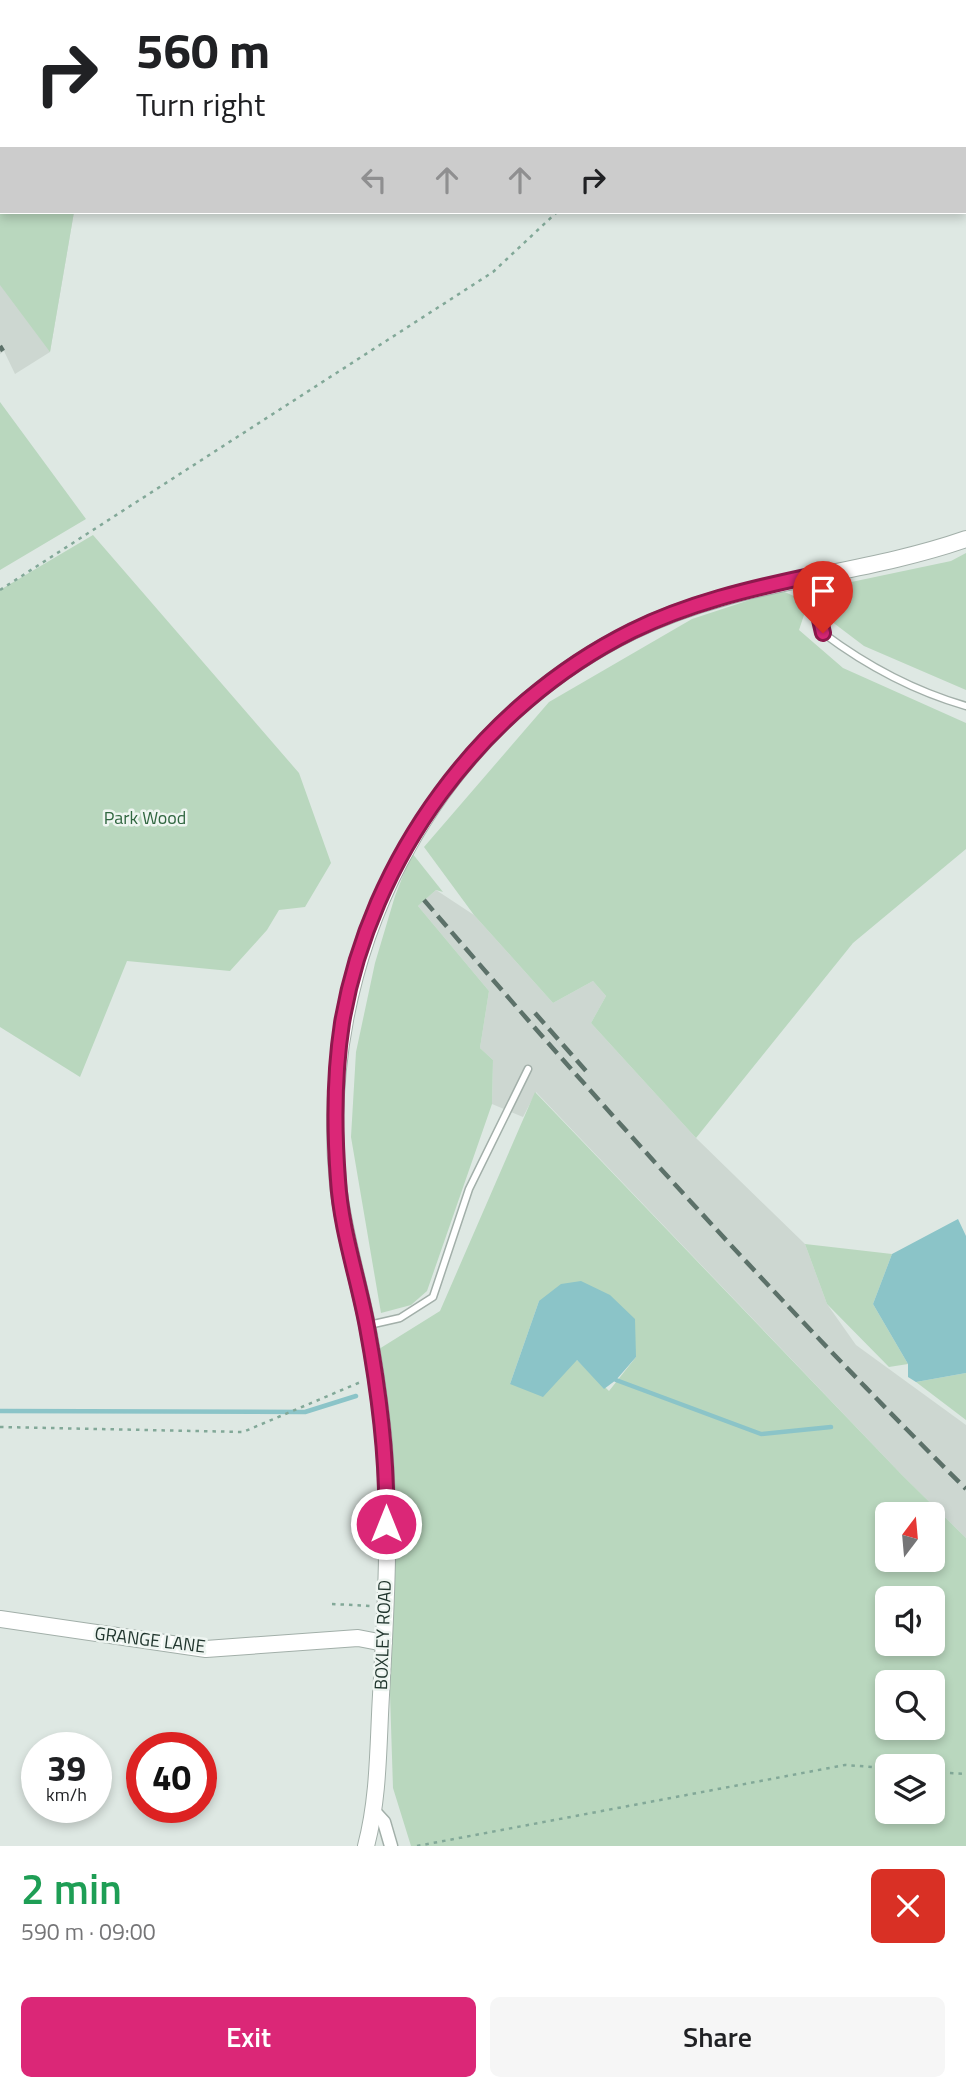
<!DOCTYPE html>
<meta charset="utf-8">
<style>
:root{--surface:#fff;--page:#f6f6f6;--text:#202124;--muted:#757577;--accent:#db2777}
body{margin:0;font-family:"Titillium Web",sans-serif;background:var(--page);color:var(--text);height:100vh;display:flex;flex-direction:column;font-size:26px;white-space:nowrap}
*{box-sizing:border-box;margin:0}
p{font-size:23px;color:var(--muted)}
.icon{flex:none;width:38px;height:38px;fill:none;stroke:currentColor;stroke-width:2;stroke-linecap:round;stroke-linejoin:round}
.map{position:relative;height:1846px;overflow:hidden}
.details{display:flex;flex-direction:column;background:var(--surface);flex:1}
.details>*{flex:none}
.banner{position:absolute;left:0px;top:0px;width:966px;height:214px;box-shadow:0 4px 10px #0003;background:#fff;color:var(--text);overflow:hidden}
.needle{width:46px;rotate:16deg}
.tools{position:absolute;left:875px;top:1502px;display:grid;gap:14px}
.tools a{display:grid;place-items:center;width:70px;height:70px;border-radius:10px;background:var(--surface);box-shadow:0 4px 10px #0003;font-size:35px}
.speed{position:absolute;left:21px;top:1732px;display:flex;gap:14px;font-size:35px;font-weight:700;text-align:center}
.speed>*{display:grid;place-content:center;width:91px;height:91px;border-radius:50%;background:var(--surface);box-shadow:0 4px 10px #0003;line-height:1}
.speed small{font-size:18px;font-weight:400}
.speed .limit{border:10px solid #d22;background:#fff;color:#111}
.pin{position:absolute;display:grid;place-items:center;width:60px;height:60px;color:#fff;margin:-72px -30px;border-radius:50% 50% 50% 0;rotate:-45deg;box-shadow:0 0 7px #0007}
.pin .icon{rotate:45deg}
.me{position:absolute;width:77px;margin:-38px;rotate:0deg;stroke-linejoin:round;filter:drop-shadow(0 0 5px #0008)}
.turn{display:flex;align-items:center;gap:24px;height:147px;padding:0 21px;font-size:32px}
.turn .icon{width:91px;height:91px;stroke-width:2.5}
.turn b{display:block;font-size:49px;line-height:60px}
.lanes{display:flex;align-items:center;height:66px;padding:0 21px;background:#0003;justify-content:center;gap:35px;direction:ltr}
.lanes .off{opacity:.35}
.round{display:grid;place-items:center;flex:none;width:74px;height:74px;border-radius:10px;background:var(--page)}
.summary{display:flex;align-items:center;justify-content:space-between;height:119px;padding:0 21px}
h1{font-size:42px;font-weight:600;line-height:52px;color:#1e9e55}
.action{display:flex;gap:14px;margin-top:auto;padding:14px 21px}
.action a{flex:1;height:80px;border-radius:10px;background:var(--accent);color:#fff;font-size:28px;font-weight:600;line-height:80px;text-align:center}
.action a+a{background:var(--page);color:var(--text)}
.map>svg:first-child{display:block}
</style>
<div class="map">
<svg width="966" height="1846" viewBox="0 0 966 1846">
<rect width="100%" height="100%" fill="#dee8e3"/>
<path fill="#cdd7d1" d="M0,42L2,212H74L50,352L15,374L4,351L0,354Z
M436,890L474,915L553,1003L593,981L606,996L591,1023L696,1138L805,1244L827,1304L856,1345L966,1425V1538L902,1475L536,1092L523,1117L492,1104L493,1060L480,1048L489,991L418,906Z"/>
<path fill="#b9d7be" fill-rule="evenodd" d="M0,42L2,212H74L50,352L0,285Z
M0,402L86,519L0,570Z
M93,535L299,773L331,863L305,907L279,910L267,930L230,971L127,961L80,1077L0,1027V590Z
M966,553V690L864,646L831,621L837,585L951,561Z
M780,590L801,599L805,612L799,630L843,668L966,723V849L853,943L696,1138L591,1023L606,996L593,981L553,1003L474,915L424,847L549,702L692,619Z
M412,853L443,892L436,890L418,906L489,991L480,1048L493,1060L492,1104L427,1291L411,1305L381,1313L351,1137L356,1052L375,963L395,896Z
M535,1092L902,1475L966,1538V1846H411L393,1788L379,1349L440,1311ZM539,1301L636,1357L609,1391L577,1360L510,1384ZM887,1514H933V1559H887ZM887,1598H933V1643H887ZM887,1682H933V1727H887ZM887,1766H933V1811H887Z
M805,1244L892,1254L873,1304L908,1364L889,1367L827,1304Z
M966,1373V1420L916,1382Z"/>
<path fill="#8bc4c8" d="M958,1219L966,1236V1373L916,1382L908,1377V1364L873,1304L892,1254Z
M581,1281L610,1295L635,1319L636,1357L616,1380L604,1389L577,1360L543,1397L510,1384L539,1301L561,1284Z"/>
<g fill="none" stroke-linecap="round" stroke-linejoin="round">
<path stroke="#8bc4c8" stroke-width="4.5" d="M616,1380L761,1434L831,1427
M0,1411L305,1412L356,1396"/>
<g stroke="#a2afa9" stroke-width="9">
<path id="service" d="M811,578L823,633C867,666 914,691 966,706
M369,1325L400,1318L433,1297L469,1189L528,1069"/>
</g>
<g stroke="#a2afa9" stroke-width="15">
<path id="minor" d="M373,1810L384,1822L391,1846"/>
</g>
<g stroke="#a2afa9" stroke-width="18">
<path id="tertiary" d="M0,1619L206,1649L358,1638L384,1643
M366,1846C379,1797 378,1745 381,1695C386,1608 391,1520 383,1433C379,1397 374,1360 367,1325C358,1278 343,1232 338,1184C315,960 428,731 633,631C739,579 857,577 966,539"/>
</g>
<path stroke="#82a898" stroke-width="2.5" stroke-dasharray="3.5 5" stroke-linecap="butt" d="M778,2L779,0
M0,590L493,272L557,212
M0,1427L243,1432L363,1381
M332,1604L371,1606
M933,1772L966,1774
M417,1846L845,1765L887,1768"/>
<use href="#service" stroke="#fff" stroke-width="6"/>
<use href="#minor" stroke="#fff" stroke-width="12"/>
<use href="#tertiary" stroke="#fff" stroke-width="16"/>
<path stroke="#5c7169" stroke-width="4.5" stroke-dasharray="14 7" stroke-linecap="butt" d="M0,346L3,351
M424,900C598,1103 777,1301 966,1489
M535,1013L586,1071"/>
</g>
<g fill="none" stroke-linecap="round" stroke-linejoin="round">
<g stroke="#8e194d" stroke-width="18">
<path id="route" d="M386,1524C388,1458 379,1392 367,1327C358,1278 341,1230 338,1180C334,1127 334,1075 342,1023C370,858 481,706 632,631C689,603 749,589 810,576L823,633"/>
</g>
<use href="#route" stroke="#db2777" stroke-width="12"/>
</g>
<g text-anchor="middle" stroke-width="5" stroke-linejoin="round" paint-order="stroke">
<g font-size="18" fill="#316741" stroke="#eef5f1">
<text x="145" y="824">Park Wood</text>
</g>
<g font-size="18" fill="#21362e" stroke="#eef5f1">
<text transform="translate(383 1635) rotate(-88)" y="6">BOXLEY ROAD</text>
<text transform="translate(150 1640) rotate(7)" y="6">GRANGE LANE</text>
</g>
</g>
</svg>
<div class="tools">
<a><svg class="needle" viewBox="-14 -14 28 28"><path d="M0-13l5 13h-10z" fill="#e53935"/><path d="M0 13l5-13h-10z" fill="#757577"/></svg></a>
<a><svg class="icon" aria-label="sound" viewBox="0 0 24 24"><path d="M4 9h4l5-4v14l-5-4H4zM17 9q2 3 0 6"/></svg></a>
<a><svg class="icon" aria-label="search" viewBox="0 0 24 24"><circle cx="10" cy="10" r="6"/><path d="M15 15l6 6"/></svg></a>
<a><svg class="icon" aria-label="layers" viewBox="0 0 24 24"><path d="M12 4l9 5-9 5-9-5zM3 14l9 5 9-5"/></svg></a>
</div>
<div class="speed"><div>39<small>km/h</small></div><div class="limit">40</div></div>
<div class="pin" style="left:823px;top:633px;background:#d93025"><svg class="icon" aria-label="arrive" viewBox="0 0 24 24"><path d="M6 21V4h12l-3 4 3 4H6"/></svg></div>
<svg class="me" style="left:386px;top:1524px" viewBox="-20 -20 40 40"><circle r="17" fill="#db2777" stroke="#fff" stroke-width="3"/><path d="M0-11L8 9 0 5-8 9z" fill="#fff"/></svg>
<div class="banner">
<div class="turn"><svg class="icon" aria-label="right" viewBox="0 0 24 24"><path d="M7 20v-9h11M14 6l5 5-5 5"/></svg><div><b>560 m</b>Turn right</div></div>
<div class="lanes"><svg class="icon off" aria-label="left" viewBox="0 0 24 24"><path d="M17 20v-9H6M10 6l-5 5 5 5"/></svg><svg class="icon off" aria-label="ahead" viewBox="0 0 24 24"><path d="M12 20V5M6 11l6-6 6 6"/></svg><svg class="icon off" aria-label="ahead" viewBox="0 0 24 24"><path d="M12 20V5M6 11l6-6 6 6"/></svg><svg class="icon" aria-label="right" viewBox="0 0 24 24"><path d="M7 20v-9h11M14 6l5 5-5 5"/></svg></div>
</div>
</div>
<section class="details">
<div class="summary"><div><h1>2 min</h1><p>590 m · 09:00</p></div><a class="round" style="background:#d93025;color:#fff"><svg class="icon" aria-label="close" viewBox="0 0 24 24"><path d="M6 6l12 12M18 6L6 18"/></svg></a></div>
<div class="action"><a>Exit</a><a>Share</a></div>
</section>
